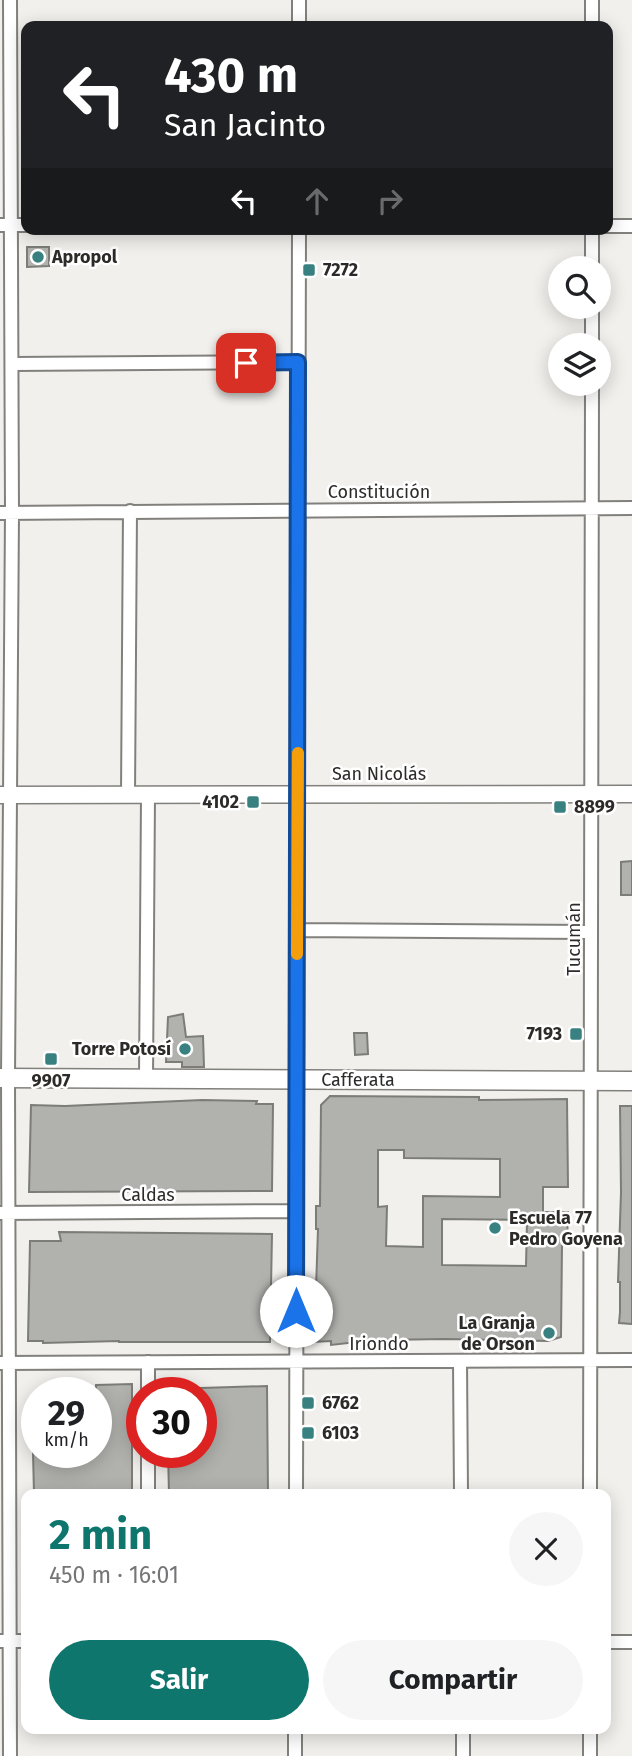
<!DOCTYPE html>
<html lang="es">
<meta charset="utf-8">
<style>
:root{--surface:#fff;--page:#f6f6f6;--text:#202124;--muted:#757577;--accent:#0f766e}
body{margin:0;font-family:"Fira Sans",sans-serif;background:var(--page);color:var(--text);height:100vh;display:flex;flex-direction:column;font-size:26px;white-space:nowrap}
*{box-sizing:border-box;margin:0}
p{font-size:23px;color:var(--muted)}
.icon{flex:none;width:38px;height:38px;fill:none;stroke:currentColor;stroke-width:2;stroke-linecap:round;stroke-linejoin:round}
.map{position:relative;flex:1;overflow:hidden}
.panel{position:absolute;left:21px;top:1489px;width:590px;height:245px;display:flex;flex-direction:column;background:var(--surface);border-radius:14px;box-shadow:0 4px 18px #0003}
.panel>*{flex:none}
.hud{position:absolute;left:21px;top:21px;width:592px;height:214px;border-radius:14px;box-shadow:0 4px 18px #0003;background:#202124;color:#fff;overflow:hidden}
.fabs{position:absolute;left:548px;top:256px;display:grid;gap:14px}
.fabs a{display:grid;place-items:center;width:63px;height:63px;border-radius:50%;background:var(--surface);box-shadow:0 4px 18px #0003;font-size:35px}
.speed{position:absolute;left:21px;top:1377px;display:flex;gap:14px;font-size:35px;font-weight:700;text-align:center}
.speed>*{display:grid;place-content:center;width:91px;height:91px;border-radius:50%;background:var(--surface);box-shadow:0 4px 18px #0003;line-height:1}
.speed small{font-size:18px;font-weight:400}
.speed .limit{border:10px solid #d22;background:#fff;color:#111}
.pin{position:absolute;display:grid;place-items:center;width:60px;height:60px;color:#fff;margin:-30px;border-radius:14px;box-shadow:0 4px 10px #0006}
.me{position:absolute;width:77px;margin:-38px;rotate:0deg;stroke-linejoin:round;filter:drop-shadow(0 0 5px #0008)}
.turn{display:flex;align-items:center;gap:24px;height:147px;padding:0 28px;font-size:32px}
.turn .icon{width:91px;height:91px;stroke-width:2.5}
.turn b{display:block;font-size:49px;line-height:60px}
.lanes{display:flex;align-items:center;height:66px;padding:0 28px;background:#0003;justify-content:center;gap:35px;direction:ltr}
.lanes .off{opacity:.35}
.round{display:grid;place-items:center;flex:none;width:74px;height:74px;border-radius:37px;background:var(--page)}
.headline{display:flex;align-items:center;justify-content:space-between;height:119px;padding:0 28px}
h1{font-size:42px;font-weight:700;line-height:52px;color:var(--accent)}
.action{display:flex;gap:14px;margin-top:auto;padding:14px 28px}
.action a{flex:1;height:80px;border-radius:42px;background:var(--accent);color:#fff;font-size:28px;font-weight:700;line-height:80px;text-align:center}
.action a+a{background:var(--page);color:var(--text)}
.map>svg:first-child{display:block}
</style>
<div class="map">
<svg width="632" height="1756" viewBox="0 0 632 1756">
<rect width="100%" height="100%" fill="#f2f0ec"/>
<path fill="#b1b1ad" stroke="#7c7c78" stroke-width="2" fill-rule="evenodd" d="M27,247H49V266L27,267Z
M632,861V895H621V862Z
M183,1014L186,1037L203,1036L204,1067H182V1062H166L168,1017Z
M354,1033H367L368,1054L355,1055Z
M330,1096L479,1097V1100L567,1099L568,1187H543V1212H568L567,1245H562L561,1337L548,1341L445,1339L383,1340L382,1341L357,1342L331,1345V1341L313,1342L315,1318L318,1229H316V1206H320L321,1105ZM378,1150H404V1158L500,1159V1197L423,1196V1247L386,1246L387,1206L378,1207ZM442,1219L527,1220L526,1266L442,1265Z
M202,1100L257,1101L256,1104H273L272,1191L29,1192L31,1105L65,1106Z
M620,1106H632V1324L619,1323L620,1312V1282H618L621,1192Z
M59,1232L272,1234L270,1342H119V1341L43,1343V1341H28L30,1241H61Z
M132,1384V1494H34L33,1452H96V1385Z
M267,1386L268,1494H169L168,1452H201V1388Z"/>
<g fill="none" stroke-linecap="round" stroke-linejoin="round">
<g stroke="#82807c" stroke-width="16">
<path id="minor" d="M299,26V0
M592,26V0
M0,225H26
M607,226H632
M592,268V229
M592,345V306
M12,364L298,362
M0,513L632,508
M128,795L130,511
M297,930L591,932
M146,1078L148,794
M0,1213L296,1211
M460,1361L461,1494
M148,1362V1393
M0,1363L632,1360
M148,1452V1494
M296,1494L299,229
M590,1494L592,383
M0,1641H26
M606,1642H632
M463,1729V1756
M10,1756L8,1078L12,513L10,0
M295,1756V1729
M590,1756V1729"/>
</g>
<g stroke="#82807c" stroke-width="19">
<path id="tertiary" d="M0,795L632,794"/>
</g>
<g stroke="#82807c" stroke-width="21">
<path id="secondary" d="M0,1078L632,1081"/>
</g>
<use href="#minor" stroke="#fff" stroke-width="12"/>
<use href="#tertiary" stroke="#fff" stroke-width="16"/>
<use href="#secondary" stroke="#fff" stroke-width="18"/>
</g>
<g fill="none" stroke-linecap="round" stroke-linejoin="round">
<g stroke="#114b97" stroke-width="18">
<path id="route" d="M246,363L298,362L296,1311"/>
</g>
<use href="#route" stroke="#1a73e8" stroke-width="12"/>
<path stroke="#f59e0b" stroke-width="12" d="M297,954L298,753"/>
</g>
<g fill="#388180" stroke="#fff" stroke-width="2.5">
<circle cx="38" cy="257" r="7"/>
<rect x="302" y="263" width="14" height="14" rx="3.5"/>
<rect x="246" y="795" width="14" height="14" rx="3.5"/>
<rect x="553" y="800" width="14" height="14" rx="3.5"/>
<rect x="569" y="1027" width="14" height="14" rx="3.5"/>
<circle cx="185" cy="1049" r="7"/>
<rect x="44" y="1052" width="14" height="14" rx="3.5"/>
<circle cx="495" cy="1228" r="7"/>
<circle cx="549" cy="1333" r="7"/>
<rect x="301" y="1396" width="14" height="14" rx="3.5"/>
<rect x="301" y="1426" width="14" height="14" rx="3.5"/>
</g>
<g text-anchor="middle" stroke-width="5" stroke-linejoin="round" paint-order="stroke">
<g font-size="18" font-weight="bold" fill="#2c2b2a" stroke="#fff" text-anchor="start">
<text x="52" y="263">Apropol</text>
<text x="323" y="276">7272</text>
<text x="239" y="808" text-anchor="end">4102</text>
<text x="574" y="813">8899</text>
<text x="562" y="1040" text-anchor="end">7193</text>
<text x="171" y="1055" text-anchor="end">Torre Potosí</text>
<text x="51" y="1087" text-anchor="middle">9907</text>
<text x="509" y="1224">Escuela 77<tspan x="509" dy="21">Pedro Goyena</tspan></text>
<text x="535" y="1329" text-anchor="end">La Granja<tspan x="535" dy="21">de Orson</tspan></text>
<text x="322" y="1409">6762</text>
<text x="322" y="1439">6103</text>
</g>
<g font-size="18" fill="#2c2b2a" stroke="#fff">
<text x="379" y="498">Constitución</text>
<text x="379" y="780">San Nicolás</text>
<text transform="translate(574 939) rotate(-90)" y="6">Tucumán</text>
<text x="358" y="1086">Cafferata</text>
<text x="148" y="1201">Caldas</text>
<text x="379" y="1350">Iriondo</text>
</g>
</g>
</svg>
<div class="fabs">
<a><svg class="icon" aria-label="search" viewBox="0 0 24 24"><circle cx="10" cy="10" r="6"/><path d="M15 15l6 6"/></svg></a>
<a><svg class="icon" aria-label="layers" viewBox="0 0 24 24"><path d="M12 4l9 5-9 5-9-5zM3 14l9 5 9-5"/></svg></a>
</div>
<div class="speed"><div>29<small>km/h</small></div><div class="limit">30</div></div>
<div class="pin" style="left:246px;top:363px;background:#d93025"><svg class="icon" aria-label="arrive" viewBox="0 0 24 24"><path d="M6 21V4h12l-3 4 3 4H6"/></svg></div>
<svg class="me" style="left:296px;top:1311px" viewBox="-20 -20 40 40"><circle r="19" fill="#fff"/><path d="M0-13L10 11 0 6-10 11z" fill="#1a73e8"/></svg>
<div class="hud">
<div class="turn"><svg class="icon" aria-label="left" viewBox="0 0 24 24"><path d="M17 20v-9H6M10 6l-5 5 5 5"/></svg><div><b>430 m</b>San Jacinto</div></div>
<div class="lanes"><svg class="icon" aria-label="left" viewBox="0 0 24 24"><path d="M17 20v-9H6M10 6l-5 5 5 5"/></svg><svg class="icon off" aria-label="ahead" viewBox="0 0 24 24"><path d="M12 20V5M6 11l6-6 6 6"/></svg><svg class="icon off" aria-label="right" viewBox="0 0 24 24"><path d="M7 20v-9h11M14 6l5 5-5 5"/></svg></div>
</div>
<section class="panel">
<div class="headline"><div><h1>2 min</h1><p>450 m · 16:01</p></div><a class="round"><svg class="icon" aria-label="close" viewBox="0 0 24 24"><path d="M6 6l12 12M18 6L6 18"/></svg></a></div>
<div class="action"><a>Salir</a><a>Compartir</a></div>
</section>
</div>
